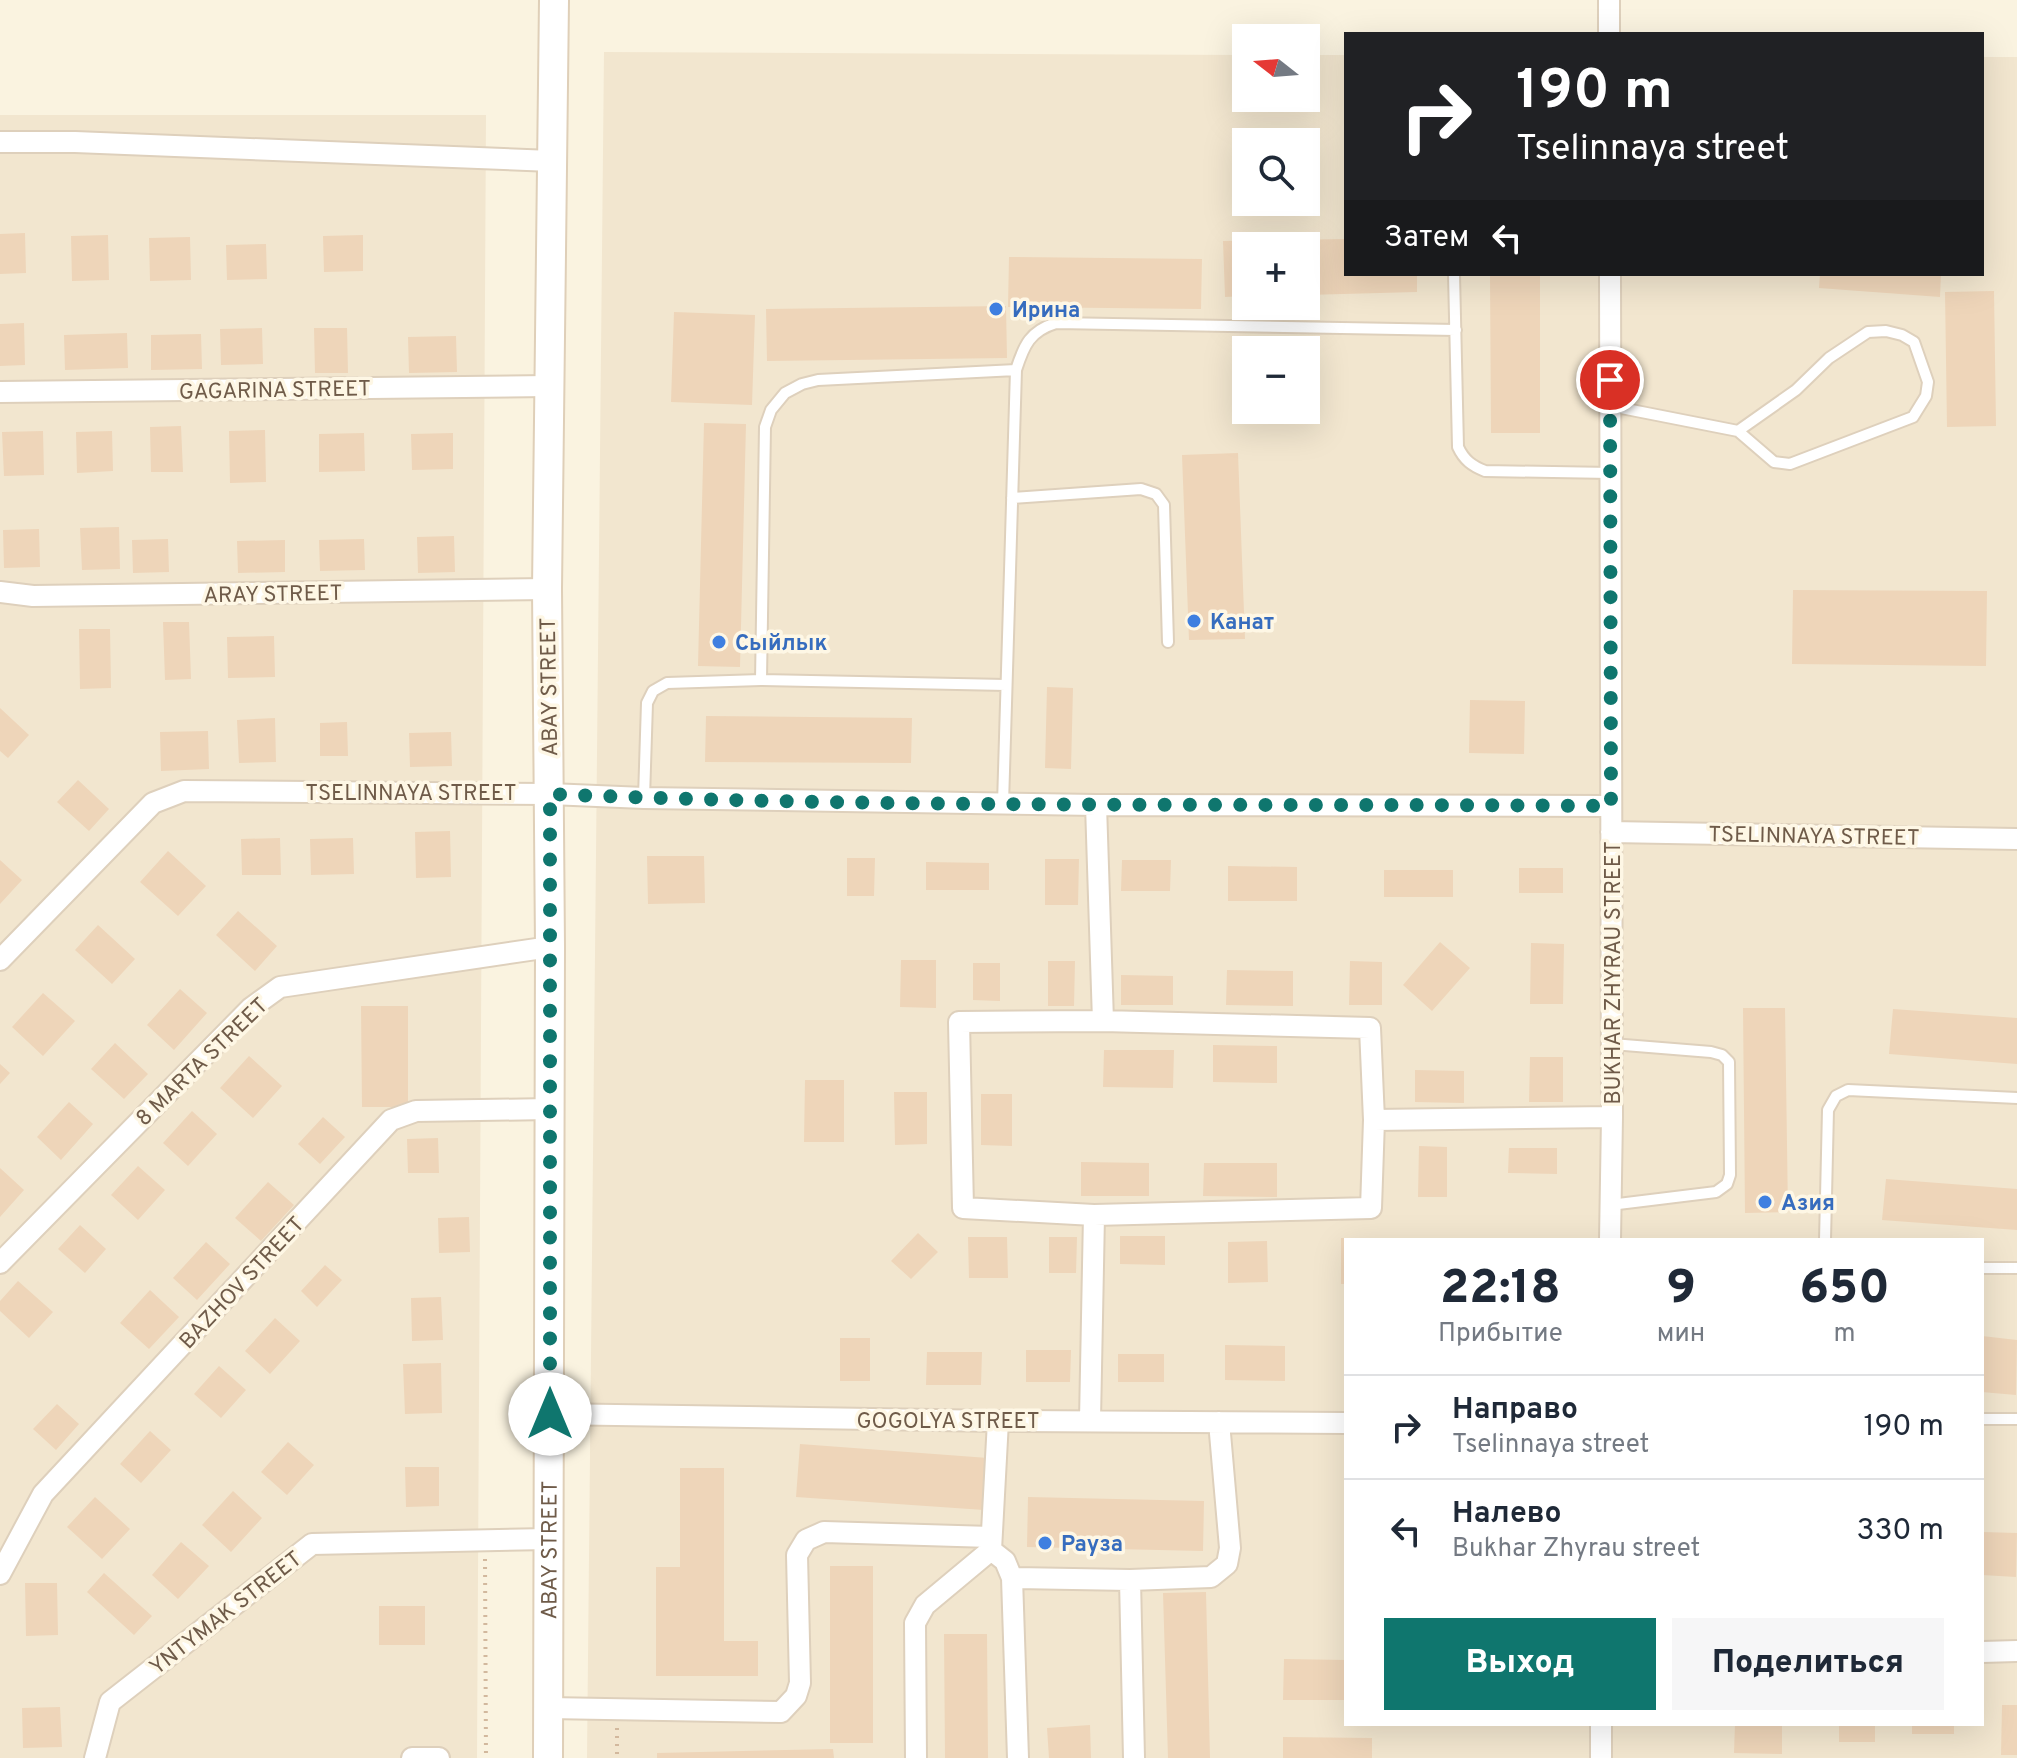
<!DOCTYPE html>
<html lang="ru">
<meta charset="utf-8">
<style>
:root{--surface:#fff;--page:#f6f6f7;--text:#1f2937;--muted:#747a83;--line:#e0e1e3;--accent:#0f766e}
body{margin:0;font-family:Overpass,sans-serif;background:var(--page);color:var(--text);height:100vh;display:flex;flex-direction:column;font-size:30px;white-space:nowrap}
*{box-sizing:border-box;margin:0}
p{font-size:26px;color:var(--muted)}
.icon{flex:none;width:44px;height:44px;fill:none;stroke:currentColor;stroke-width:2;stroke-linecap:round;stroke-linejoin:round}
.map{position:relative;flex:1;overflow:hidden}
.details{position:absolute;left:1344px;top:1238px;width:640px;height:488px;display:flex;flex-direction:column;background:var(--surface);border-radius:0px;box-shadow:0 8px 32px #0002}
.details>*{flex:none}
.guide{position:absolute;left:1344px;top:32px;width:640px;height:244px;border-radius:0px;box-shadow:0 8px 32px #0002;background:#202124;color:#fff;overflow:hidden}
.needle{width:52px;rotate:287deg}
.controls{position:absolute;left:1232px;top:24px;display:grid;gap:16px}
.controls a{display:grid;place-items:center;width:88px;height:88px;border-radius:0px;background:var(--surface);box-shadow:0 8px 32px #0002;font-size:40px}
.pin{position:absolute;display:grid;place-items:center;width:68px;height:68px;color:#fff;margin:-34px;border:4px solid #fff;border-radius:50%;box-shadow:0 2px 8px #0007}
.me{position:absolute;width:88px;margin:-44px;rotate:0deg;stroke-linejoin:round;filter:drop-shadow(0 0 6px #0008)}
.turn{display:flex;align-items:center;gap:28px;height:168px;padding:0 40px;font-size:36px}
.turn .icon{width:104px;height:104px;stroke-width:2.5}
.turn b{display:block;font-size:56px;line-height:68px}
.then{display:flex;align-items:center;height:76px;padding:0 40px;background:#0003;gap:16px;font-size:30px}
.eta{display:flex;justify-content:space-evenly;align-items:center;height:136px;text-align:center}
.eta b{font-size:48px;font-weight:800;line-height:56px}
.cta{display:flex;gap:16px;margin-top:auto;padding:16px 40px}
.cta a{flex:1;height:92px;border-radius:0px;background:var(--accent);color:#fff;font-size:32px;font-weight:800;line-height:92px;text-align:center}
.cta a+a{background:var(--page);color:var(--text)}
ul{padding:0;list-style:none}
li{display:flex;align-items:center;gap:24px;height:104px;padding:0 40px;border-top:2px solid var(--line)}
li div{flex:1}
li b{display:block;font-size:30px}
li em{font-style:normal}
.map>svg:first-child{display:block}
</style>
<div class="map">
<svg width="2017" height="1758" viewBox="0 0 2017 1758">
<rect width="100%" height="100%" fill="#faf3e0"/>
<path fill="#f2e6cf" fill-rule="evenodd" d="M604,52L1246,55V98H1306V55H1346V274H1982V57H2017V1758H587ZM1246,142H1306V202H1246ZM1246,246H1306V306H1246ZM1246,350H1306V410H1246ZM1346,1240H1982V1724H1346Z
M0,115H486L477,1758H0Z"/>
<path fill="#eed5b9" d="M25,233L26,273L0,274V234Z
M108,235L109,280L72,281L71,236Z
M363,235V271L324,272L323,236Z
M190,237L191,280L150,281L149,238Z
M1346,239V274H1417V292L1306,295V246H1246V296L1225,297L1223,241Z
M266,244L267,279L227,280L226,245Z
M1009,257L1202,259L1201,309L1008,307Z
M1490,274H1540V433H1491Z
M1820,274H1941L1940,297L1819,288Z
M1994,291L1996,426L1947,427L1945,292Z
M1006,306L1007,358L767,361L766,309Z
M674,312L755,315L752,405L671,402Z
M24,323L25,365L0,366V324Z
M262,328L263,364L221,365L220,329Z
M314,328H347L348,373H315Z
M127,333L128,368L65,370L64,335Z
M201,334L202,369L151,370V335Z
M456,336L457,372L409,373L408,337Z
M704,423L746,424L740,667L698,666Z
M181,426L183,472H151L150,427Z
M265,430L266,482L230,483L229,431Z
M43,431L44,475L4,476L2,432Z
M112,431L113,471L77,473L76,432Z
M364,433L365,471L319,472V434Z
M453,433V469L412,470L411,434Z
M1238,453L1245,639L1189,640L1182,455Z
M119,527L120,569L82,570L80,528Z
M39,529L40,567L4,568L3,530Z
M454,536L455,572L418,573L417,537Z
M168,539L169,572L133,573L132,540Z
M364,539L365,570L320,571L319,540Z
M285,540V572L238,573L237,541Z
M1793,590L1987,591L1986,666L1792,664Z
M163,622H189L191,679L165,680Z
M79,629H110L111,688L80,689Z
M274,636L275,677L228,678L227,637Z
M1047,687L1073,688L1071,769L1045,768Z
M1470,700L1525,701L1524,754L1469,753Z
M0,708L29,735L8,758L0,751Z
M706,716L912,718L911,763L705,762Z
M275,718L276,762L239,763L237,720Z
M347,722L348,756H320V723Z
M208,731L209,769L161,771L160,732Z
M451,732L452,766L410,767L409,733Z
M78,780L109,809L89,831L57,802Z
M450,831L451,877L416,878L415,832Z
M280,838L281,875H242L241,839Z
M353,838L354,874L311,875L310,839Z
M168,851L206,886L178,916L140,882Z
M647,856H704L705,903L648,904Z
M847,858H875L874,896H847Z
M1045,859H1079L1078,905H1045Z
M0,860L22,880L0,904Z
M1122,860H1171L1170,891H1121Z
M926,862L989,863V890H926Z
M1228,866L1297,867V901H1228Z
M1519,868H1563V893H1519Z
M1384,870H1453V897H1384Z
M238,911L277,946L255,971L216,935Z
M98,925L135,959L112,984L75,950Z
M1440,942L1470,968L1432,1011L1403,985Z
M1531,943L1564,944L1563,1004H1530Z
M901,960H936V1008L900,1007Z
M1048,961H1075L1074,1006H1048Z
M1350,961L1382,962V1005H1349Z
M973,963H1000V1001L973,1000Z
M1227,970L1293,971V1006L1226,1005Z
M1121,975L1173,976V1005H1121Z
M180,989L207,1013L174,1050L147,1025Z
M43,993L75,1021L43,1056L12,1027Z
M361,1006H408V1107H362Z
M1743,1008H1785L1788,1212L1745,1213Z
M1893,1009L2017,1018V1064L1889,1054Z
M115,1043L148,1074L124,1099L91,1069Z
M1213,1045L1277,1046V1083L1213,1082Z
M1104,1050H1174L1173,1088L1103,1087Z
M249,1056L282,1086L253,1118L220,1088Z
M1530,1057H1563V1102H1529Z
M0,1064L10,1073L0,1084Z
M1415,1070L1464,1071V1103L1415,1102Z
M805,1080H844V1142H804Z
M894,1092H927V1144L895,1145Z
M981,1094H1012V1146L981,1145Z
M69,1102L93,1124L61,1160L37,1137Z
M192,1111L217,1134L188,1166L163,1143Z
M323,1117L345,1137L320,1164L298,1144Z
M438,1138L439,1173H408L407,1139Z
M1419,1146L1447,1147V1197H1418Z
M1509,1148H1557V1174L1508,1173Z
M1081,1162L1149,1163V1196H1081Z
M1204,1163H1277V1197L1203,1196Z
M138,1166L165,1190L138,1220L111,1195Z
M0,1168L24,1190L0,1217Z
M1886,1179L2017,1189V1230L1882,1220Z
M268,1182L294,1205L261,1241L235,1218Z
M469,1217L470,1252L439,1253L438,1218Z
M80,1225L106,1249L85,1273L58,1249Z
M918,1233L938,1252L911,1279L891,1261Z
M1120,1236H1165V1265L1120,1264Z
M968,1237H1007L1008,1278H969Z
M1049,1237H1077L1076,1273H1049Z
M1341,1238H1346V1284H1341Z
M1267,1241L1268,1282L1228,1283V1242Z
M206,1242L230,1264L197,1300L173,1278Z
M325,1265L342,1280L317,1307L301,1291Z
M18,1281L53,1312L29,1338L0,1311V1301Z
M150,1290L179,1317L149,1349L120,1323Z
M441,1297L443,1340L412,1341L411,1298Z
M275,1318L300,1341L270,1374L245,1351Z
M1982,1336L2017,1340L2016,1395L1982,1392Z
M840,1338H870V1381H840Z
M1225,1345L1285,1346V1381L1225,1380Z
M1026,1350H1071L1070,1382H1026Z
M927,1352H982L981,1385H926Z
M1118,1354H1164V1382H1118Z
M441,1363L442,1413L405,1414L403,1364Z
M219,1366L246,1390L221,1418L194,1394Z
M57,1404L79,1424L56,1450L33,1429Z
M150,1431L171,1450L141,1483L120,1464Z
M288,1442L314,1465L287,1495L261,1472Z
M800,1444L988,1458L984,1510L796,1497Z
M405,1467H439V1506L406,1507Z
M680,1468H724V1641H758V1676H656V1567H680Z
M233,1491L262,1518L231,1552L202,1525Z
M95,1497L130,1529L102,1559L67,1527Z
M1028,1497L1204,1501L1203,1551L1027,1547Z
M1982,1532L2017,1533L2016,1577L1982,1575Z
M181,1542L209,1566L178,1599L152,1575Z
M830,1566H873V1743H830Z
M104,1573L152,1616L134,1635L87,1592Z
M25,1583H57L58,1635L26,1636Z
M1206,1592L1210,1758H1168L1163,1593Z
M379,1606H425V1645H379Z
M944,1634H987L988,1758H945Z
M1284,1659L1346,1660V1700H1283Z
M2002,1705H2017V1755H2001Z
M60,1707L62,1747L23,1748L22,1708Z
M1735,1724H1782V1754L1734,1753Z
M1839,1724H1875V1742H1839Z
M1912,1724H1954V1734H1912Z
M1090,1725L1091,1758H1049L1047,1728Z
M1283,1737L1372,1738V1758H1283Z
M833,1749L834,1758H657V1753Z"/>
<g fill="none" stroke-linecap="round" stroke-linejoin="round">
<g stroke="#ded0bc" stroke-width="14">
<path id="lane" d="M1454,274L1458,447C1464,460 1472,466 1485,471L1611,473
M1611,406L1738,431L1774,462L1790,464L1913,417L1926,396L1928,382L1914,342L1902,335L1886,331L1868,332L1829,358L1796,390L1738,431
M1012,498L1141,489L1156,494L1164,505L1168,642
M761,680L765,427L771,410L785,393L802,384L818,380L1016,370
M644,798L647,703L653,691L667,683L761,680L1006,685
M1003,804L1016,370C1024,345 1030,331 1056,323L1456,330
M1610,1205L1716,1192L1727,1184L1730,1175L1729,1062L1722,1055L1711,1052L1612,1044
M1825,1240L1828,1110L1836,1096L1848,1090L2017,1098
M1982,1268H2017
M1982,1419H2017"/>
</g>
<g stroke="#ded0bc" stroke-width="24">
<path id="street" d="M1609,0V34
M0,142H75L552,161
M0,392L549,386
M0,592L33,596L547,589
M1611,832L2017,839
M0,960L153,803L184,791L550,794L644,798L1096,805L1611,806
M1103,1021L1370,1028L1374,1120L1612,1117
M1094,1215L1371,1208L1374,1120
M1610,1240L1612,1117L1610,274
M0,1263L251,1008L280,987L550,947
M550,1414L998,1421L1346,1423
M1090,1420L1094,1215L963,1208L959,1022L1103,1021L1096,805
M998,1421L991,1550L1005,1561L1012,1578L1018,1758
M0,1574L43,1494L391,1120L416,1111L550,1109
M1012,1578L1130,1580L1211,1577L1227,1564L1230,1548L1219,1422
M1130,1580L1134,1758
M1982,1652L2017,1651
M548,1708L781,1712L796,1696L800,1683L797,1555L806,1540L824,1532L991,1537
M95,1758L110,1702L312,1544L549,1539
M412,1758H439
M916,1758L915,1623L925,1605L991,1550
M1601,1758V1724"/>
</g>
<g stroke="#dfcfb8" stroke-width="32">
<g id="secondary">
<path id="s1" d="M548,1758L550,947L547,589L554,0"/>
</g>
</g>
<path stroke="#d2b89d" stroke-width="4" stroke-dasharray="2 6" stroke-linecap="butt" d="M485,1559L486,1758
M617,1728V1758"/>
<use href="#lane" stroke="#fff" stroke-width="10"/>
<use href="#street" stroke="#fff" stroke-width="20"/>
<use href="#secondary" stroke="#fff" stroke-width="28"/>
</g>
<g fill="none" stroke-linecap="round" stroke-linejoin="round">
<path stroke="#0f766e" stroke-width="14" stroke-dasharray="0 25.2" d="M550,1414V794C903,809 1257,803 1611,806L1610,380"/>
</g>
<g fill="#3f7fe0" stroke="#fef7e5" stroke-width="3">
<circle cx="996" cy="309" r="8"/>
<circle cx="1194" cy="621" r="8"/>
<circle cx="719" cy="642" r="8"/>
<circle cx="1765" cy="1202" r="8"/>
<circle cx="1045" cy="1543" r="8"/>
</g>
<g text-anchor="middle" stroke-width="7" stroke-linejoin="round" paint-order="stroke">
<g font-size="22" font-weight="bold" fill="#366cbe" stroke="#fef7e5" text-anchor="start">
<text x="1012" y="317">Ирина</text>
<text x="1210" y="629">Канат</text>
<text x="735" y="650">Сыйлык</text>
<text x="1781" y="1210">Азия</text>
<text x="1061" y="1551">Рауза</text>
</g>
<g font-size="22" fill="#6f5b49" stroke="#fef7e5">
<text transform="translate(275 389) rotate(-1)" y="8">GAGARINA STREET</text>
<text transform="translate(273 593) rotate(-1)" y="8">ARAY STREET</text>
<text transform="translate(548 687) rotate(-91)" y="8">ABAY STREET</text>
<text x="411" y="800">TSELINNAYA STREET</text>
<text transform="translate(1814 835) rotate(1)" y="8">TSELINNAYA STREET</text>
<text transform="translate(1612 973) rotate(-90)" y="8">BUKHAR ZHYRAU STREET</text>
<text transform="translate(201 1061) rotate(-44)" y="8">8 MARTA STREET</text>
<text transform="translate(241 1282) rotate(-47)" y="8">BAZHOV STREET</text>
<text x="948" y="1428">GOGOLYA STREET</text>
<text dy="8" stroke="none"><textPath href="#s1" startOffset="208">ABAY STREET</textPath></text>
<text transform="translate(225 1612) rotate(-38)" y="8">YNTYMAK STREET</text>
</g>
</g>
</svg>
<div class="controls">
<a><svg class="needle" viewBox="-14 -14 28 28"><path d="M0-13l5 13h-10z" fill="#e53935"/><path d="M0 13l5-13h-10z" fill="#747a83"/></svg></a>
<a><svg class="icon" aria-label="search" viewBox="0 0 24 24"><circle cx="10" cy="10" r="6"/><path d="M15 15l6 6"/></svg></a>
<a>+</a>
<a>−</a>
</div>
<div class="pin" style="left:1610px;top:380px;background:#d93025"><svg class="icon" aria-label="arrive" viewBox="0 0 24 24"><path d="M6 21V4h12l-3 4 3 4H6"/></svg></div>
<svg class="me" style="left:550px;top:1414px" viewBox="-20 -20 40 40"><circle r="19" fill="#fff"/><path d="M0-13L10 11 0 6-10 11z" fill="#0f766e"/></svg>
<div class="guide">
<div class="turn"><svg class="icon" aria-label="right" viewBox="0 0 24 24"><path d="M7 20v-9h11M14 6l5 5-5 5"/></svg><div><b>190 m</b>Tselinnaya street</div></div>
<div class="then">Затем<svg class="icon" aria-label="left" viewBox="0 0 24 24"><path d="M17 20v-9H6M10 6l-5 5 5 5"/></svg></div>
</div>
<section class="details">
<div class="eta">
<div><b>22:18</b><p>Прибытие</p></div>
<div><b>9</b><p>мин</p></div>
<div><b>650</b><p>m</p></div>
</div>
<ul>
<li><svg class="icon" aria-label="right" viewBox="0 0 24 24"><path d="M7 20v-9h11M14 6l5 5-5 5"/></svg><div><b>Направо</b><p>Tselinnaya street</p></div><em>190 m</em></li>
<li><svg class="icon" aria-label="left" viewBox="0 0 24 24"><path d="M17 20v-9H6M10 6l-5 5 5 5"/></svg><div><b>Налево</b><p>Bukhar Zhyrau street</p></div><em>330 m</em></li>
</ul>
<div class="cta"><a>Выход</a><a>Поделиться</a></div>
</section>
</div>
